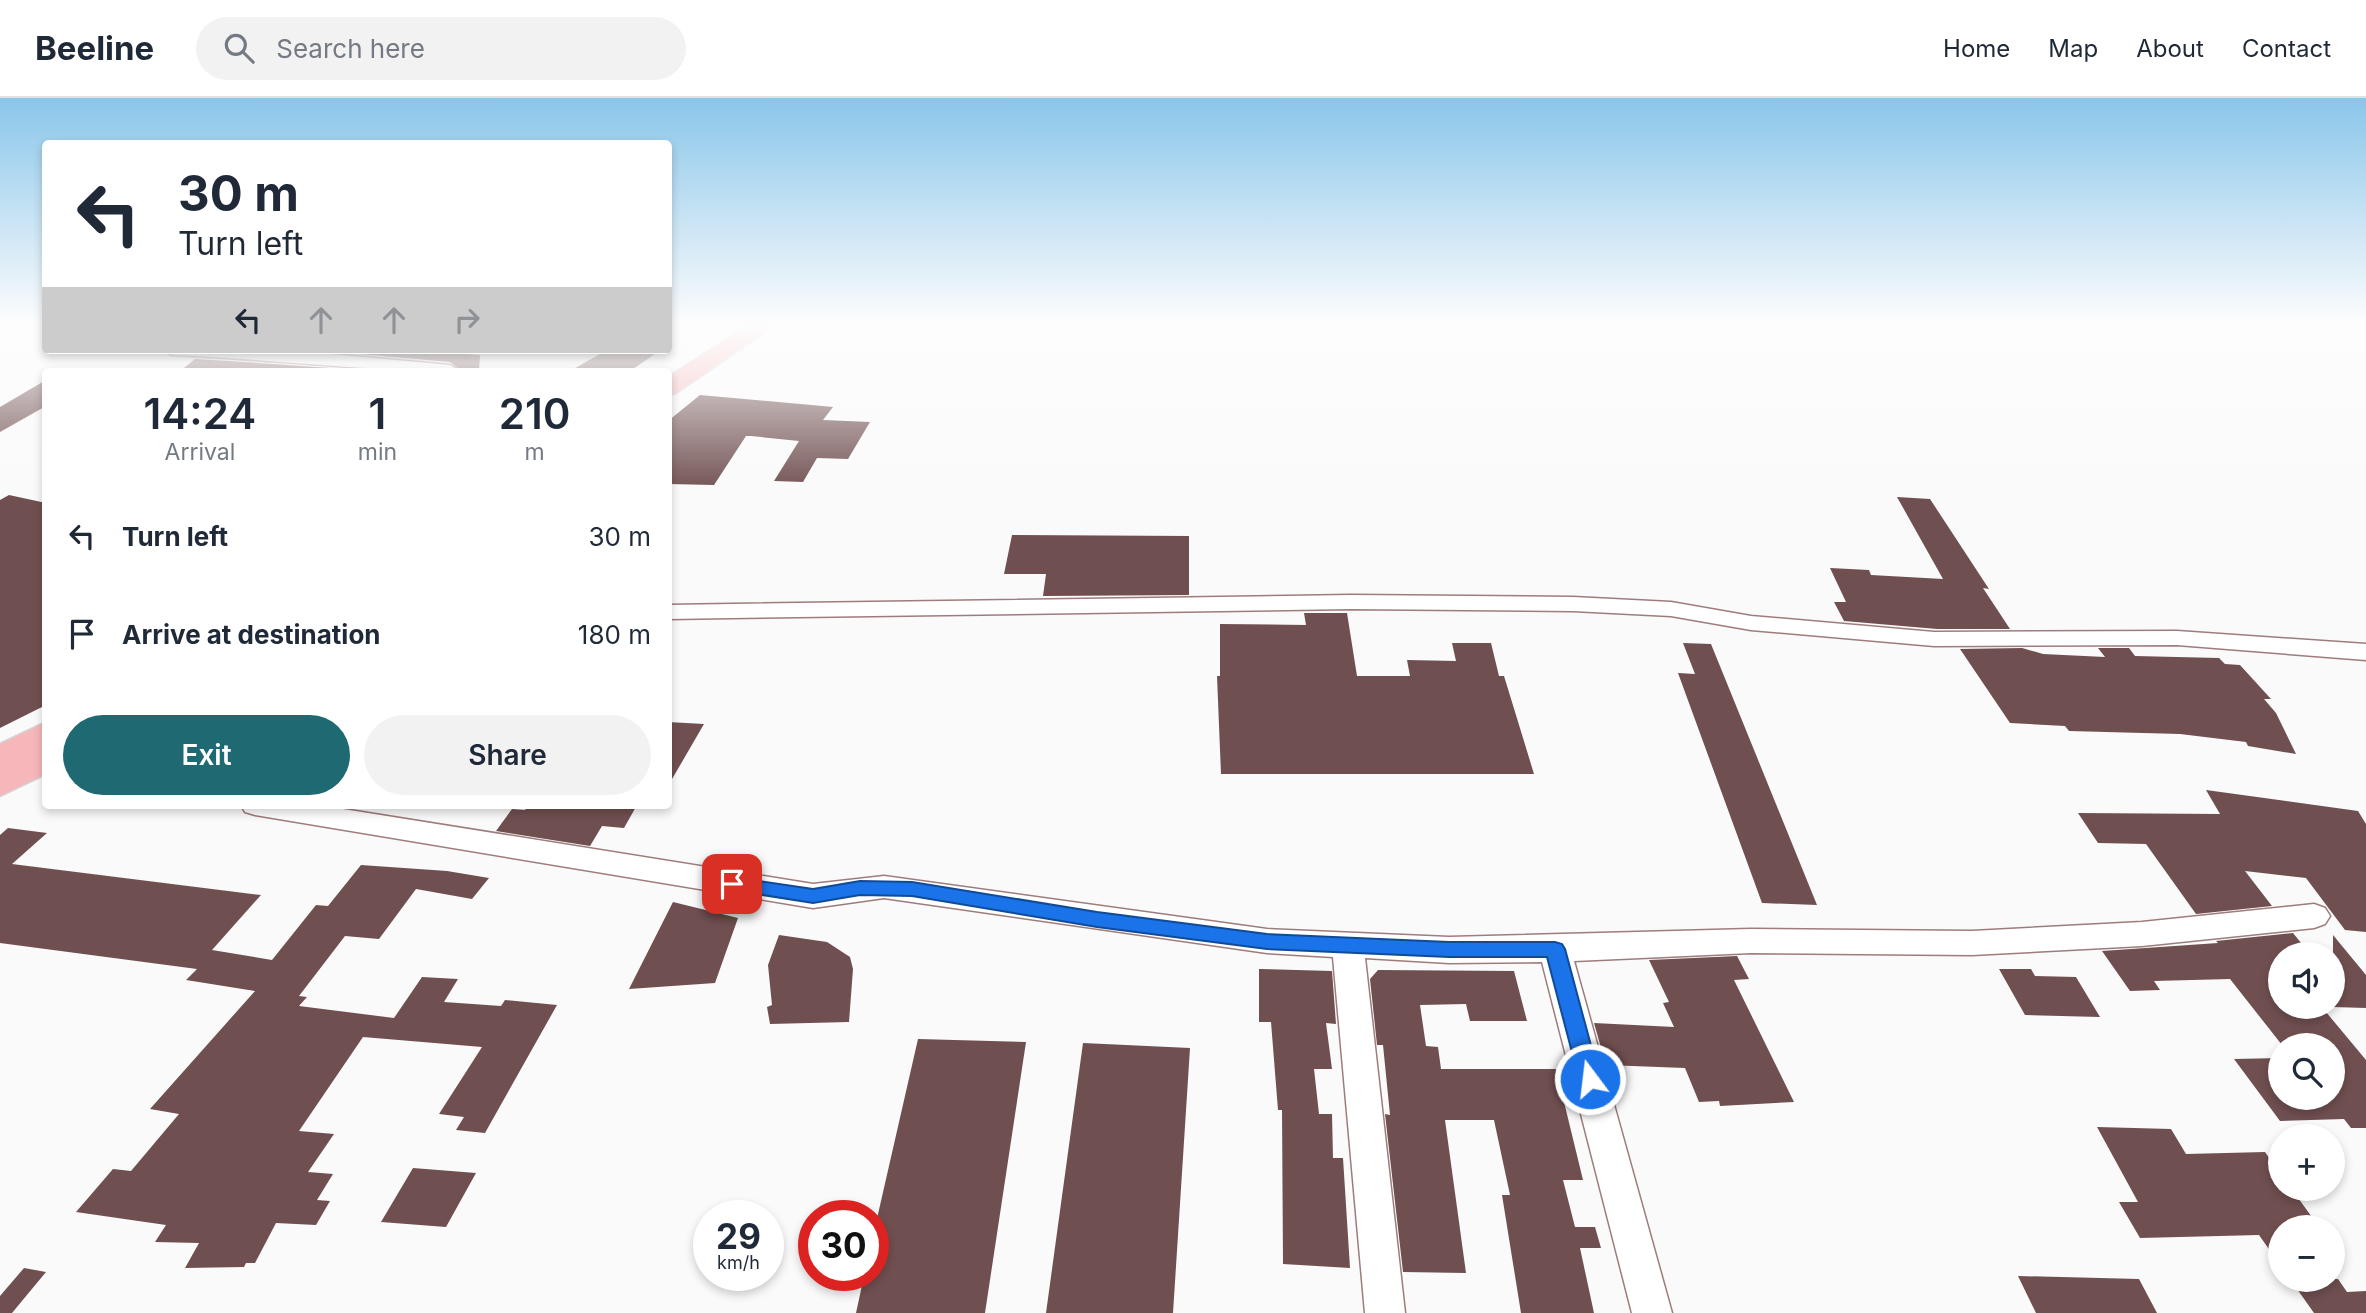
<!DOCTYPE html>
<meta charset="utf-8">
<style>
:root{--surface:#fff;--page:#f2f2f3;--text:#1f2937;--muted:#747a83;--line:#e0e1e3;--accent:#1e6972}
body{margin:0;font-family:Inter,sans-serif;background:var(--page);color:var(--text);height:100vh;display:flex;flex-direction:column;font-size:26px;white-space:nowrap}
*{box-sizing:border-box;margin:0}
p{font-size:23px;color:var(--muted)}
.icon{flex:none;width:38px;height:38px;fill:none;stroke:currentColor;stroke-width:2;stroke-linecap:round;stroke-linejoin:round}
.map{position:relative;flex:1;overflow:hidden}
.sheet{position:absolute;left:42px;top:270px;width:630px;height:441px;display:flex;flex-direction:column;background:var(--surface);border-radius:7px;box-shadow:0 4px 10px #0003}
.sheet>*{flex:none}
.banner{position:absolute;left:42px;top:42px;width:630px;height:214px;border-radius:7px;box-shadow:0 4px 10px #0003;background:#fff;color:var(--text);overflow:hidden}
.tools{position:absolute;left:2268px;top:844px;display:grid;gap:14px}
.tools a{display:grid;place-items:center;width:77px;height:77px;border-radius:50%;background:var(--surface);box-shadow:0 4px 10px #0003;font-size:35px}
.speed{position:absolute;left:693px;top:1102px;display:flex;gap:14px;font-size:35px;font-weight:700;text-align:center}
.speed>*{display:grid;place-content:center;width:91px;height:91px;border-radius:50%;background:var(--surface);box-shadow:0 4px 10px #0003;line-height:1}
.speed small{font-size:18px;font-weight:400}
.speed .limit{border:10px solid #d22;background:#fff;color:#111}
.pin{position:absolute;display:grid;place-items:center;width:60px;height:60px;color:#fff;margin:-30px;border-radius:14px;box-shadow:0 4px 10px #0006}
.me{position:absolute;width:77px;margin:-38px;rotate:345deg;stroke-linejoin:round;filter:drop-shadow(0 0 5px #0008)}
.turn{display:flex;align-items:center;gap:24px;height:147px;padding:0 21px;font-size:32px}
.turn .icon{width:91px;height:91px;stroke-width:2.5}
.turn b{display:block;font-size:49px;line-height:60px}
.lanes{display:flex;align-items:center;height:66px;padding:0 21px;background:#0003;justify-content:center;gap:35px;direction:ltr}
.lanes .off{opacity:.35}
.eta{display:flex;justify-content:space-evenly;align-items:center;height:119px;text-align:center}
.eta b{font-size:42px;font-weight:600;line-height:49px}
.cta{display:flex;gap:14px;margin-top:auto;padding:14px 21px}
.cta a{flex:1;height:80px;border-radius:42px;background:var(--accent);color:#fff;font-size:28px;font-weight:600;line-height:80px;text-align:center}
.cta a+a{background:var(--page);color:var(--text)}
ul{padding:0;list-style:none}
li{display:flex;align-items:center;gap:21px;height:98px;padding:0 21px}
li div{flex:1}
li b{display:block;font-size:26px}
li em{font-style:normal}
header{display:flex;align-items:center;gap:42px;box-sizing:border-box;height:98px;padding:0 35px;background:var(--surface);border-bottom:2px solid var(--line)}
header strong{font-size:33px}
nav{display:flex;gap:38px;margin-inline-start:auto;font-size:24px}
.search{width:490px;height:63px;background:var(--page);display:flex;align-items:center;gap:18px;box-sizing:border-box;padding:0 24px;border-radius:38px;color:var(--muted);font-size:26px}
.map>svg:first-child{display:block}
</style>
<header>
<strong>Beeline</strong>
<div class="search"><svg class="icon" aria-label="search" viewBox="0 0 24 24"><circle cx="10" cy="10" r="6"/><path d="M15 15l6 6"/></svg>Search here</div>
<nav><a>Home</a><a>Map</a><a>About</a><a>Contact</a></nav>
</header>
<div class="map">
<svg width="2366" height="1215" viewBox="0 0 2366 1215">
<rect width="100%" height="100%" fill="#fafafa"/>
<path fill="#704f50" d="M316,252H413L480,257L479,273H461L450,264Z
M607,252H661L630,273H570Z
M195,261L244,264L375,273H180Z
M46,282V308L0,334V309Z
M700,297L833,309L823,322L870,324L848,361L817,360L803,384L774,383L799,343L751,338H746L714,387L668,386V323Z
M9,397L46,405V607L0,630V402Z
M1897,399L1930,401L1989,491L1983,490L2010,531H1937L1844,523L1834,504H1846L1830,470L1869,472L1871,477L1943,481Z
M1012,437L1189,438V497L1043,498L1046,476H1004Z
M1304,515H1347L1357,578H1410L1407,562L1456,563L1452,545H1491L1499,578H1504L1534,676H1221L1217,578H1220V526L1306,527Z
M1683,545L1711,546L1817,807L1762,805L1678,575L1695,576Z
M2022,550L2043,556L2105,559L2098,550H2129L2135,558L2219,560L2225,566L2240,567L2271,601H2264L2276,615L2296,656L2248,648L2246,644L2180,636L2069,633L2065,628L2010,625L1960,551Z
M668,624L704,626L668,688Z
M2206,692L2358,713L2366,726V834L2345,832L2306,780L2245,773L2272,808L2196,816L2146,746L2098,745L2078,715L2220,716Z
M528,707H637L624,730L602,728L590,748L496,733L512,711L525,712Z
M8,730L47,735L12,766L261,797L212,852L272,862L316,807L328,808L361,767L447,773L489,780L472,801L416,791L379,841L345,838L299,898L307,899L299,908L394,920L422,879L458,881L444,904L501,908L505,902L557,907L485,1035L456,1032L464,1019L439,1016L482,949L363,939L299,1033L334,1036L308,1074L333,1076L317,1102L330,1103L316,1127L276,1125L255,1165H246L244,1169L185,1170L199,1145L155,1144L166,1127L76,1114L113,1071L131,1073L179,1016L150,1011L255,893L186,882L197,871L0,845V737Z
M673,804L738,820L715,885L629,891Z
M2293,835L2310,856H2280V908H2321L2366,962V1030H2351L2344,1021L2280,1023L2234,961L2280,960V999H2333V947H2282L2230,881L2154,883L2160,892L2130,893L2102,853L2218,845L2216,843Z
M779,837L827,844L850,859L853,871L849,924L770,926L767,909L772,907L768,867Z
M2333,837L2366,877V910L2333,909Z
M1737,858L1749,881L1734,882L1794,1004L1720,1008L1719,1003L1699,1004L1685,970L1606,967L1594,925L1674,929L1663,905L1669,904L1649,862Z
M1259,871L1332,873L1336,926L1326,925L1332,971H1314L1319,1016H1332L1333,1060H1343L1350,1170L1283,1166L1282,1012H1278L1271,924H1259Z
M1999,871H2031L2035,878L2076,879L2100,919L2025,917Z
M1378,872L1514,873L1527,923H1470L1466,906L1420,907L1426,948L1438,949L1441,971H1556L1583,1082H1563L1575,1129H1595L1601,1150H1580L1594,1215H1521L1502,1097H1510L1494,1022H1445L1466,1175L1403,1174L1385,1016L1390,1017L1383,947H1377L1370,881Z
M918,941L1026,944L985,1215H856L864,1178H873V1138Z
M1083,945L1190,950L1173,1215H1046Z
M2097,1029L2171,1031L2186,1056L2265,1054L2280,1075V1090H2291L2319,1129H2280V1167L2259,1137L2140,1140L2119,1104H2138Z
M413,1070L476,1075L446,1129L381,1124Z
M24,1170L46,1174L12,1215H0V1198Z
M2018,1178L2139,1181L2157,1215H2036Z
M2290,1181H2338L2347,1194L2366,1193V1215H2314Z"/>
<g fill="none" stroke-linecap="round" stroke-linejoin="round">
<g stroke="#9f7c7c" stroke-width="3">
<path id="minor" d="M163,252H287L450,267L459,273C363,273 268,261 172,257Z
M1351,497L1573,499L1671,504L1751,518L1934,534L2177,533L2366,546V562L2177,547L1934,548L1751,532L1671,518L1573,513L1351,511L668,521V507Z
M241,707H318L813,786L884,778L1267,831L1449,839L1751,831L1972,833L2142,824L2314,806L2325,810L2330,818L2325,826L2314,830L2142,848L1972,857L1751,855L1574,863L1672,1215H1632L1542,864L1449,865L1365,860L1405,1215H1365L1333,859L1267,855L884,800L813,810L255,717L245,714Z"/>
</g>
<g stroke="#d6d4d4" stroke-width="3">
<path id="major" d="M749,227H775L676,295L668,297V279Z
M46,624V676L0,698V646Z"/>
</g>
<use href="#minor" fill="#fff" fill-rule="evenodd"/>
<use href="#major" fill="#f6b7ba" fill-rule="evenodd"/>
</g>
<linearGradient id="sky" x2="0" y2="1"><stop stop-color="#8ac6ea"/><stop offset="0.57" stop-color="#fdfdfd"/><stop offset="1" stop-color="#fdfdfd" stop-opacity="0"/></linearGradient>
<rect width="2366" height="397" fill="url(#sky)"/>
<path fill="#1a73e8" stroke="#114b97" stroke-width="2" d="M732,779L813,791L860,783L912,784L1097,814L1267,836L1449,844H1555L1562,846L1565,851L1600,981L1597,988L1590,990L1582,988L1579,981L1547,859H1449L1267,851L1097,829L912,798L860,797L813,805L725,791L723,786Z"/>
</svg>
<div class="tools">
<a><svg class="icon" aria-label="sound" viewBox="0 0 24 24"><path d="M4 9h4l5-4v14l-5-4H4zM17 9q2 3 0 6"/></svg></a>
<a><svg class="icon" aria-label="search" viewBox="0 0 24 24"><circle cx="10" cy="10" r="6"/><path d="M15 15l6 6"/></svg></a>
<a>+</a>
<a>−</a>
</div>
<div class="speed"><div>29<small>km/h</small></div><div class="limit">30</div></div>
<div class="pin" style="left:732px;top:786px;background:#d93025"><svg class="icon" aria-label="arrive" viewBox="0 0 24 24"><path d="M6 21V4h12l-3 4 3 4H6"/></svg></div>
<svg class="me" style="left:1590px;top:981px" viewBox="-20 -20 40 40"><circle r="17" fill="#1a73e8" stroke="#fff" stroke-width="3"/><path d="M0-11L8 9 0 5-8 9z" fill="#fff"/></svg>
<div class="banner">
<div class="turn"><svg class="icon" aria-label="left" viewBox="0 0 24 24"><path d="M17 20v-9H6M10 6l-5 5 5 5"/></svg><div><b>30 m</b>Turn left</div></div>
<div class="lanes"><svg class="icon" aria-label="left" viewBox="0 0 24 24"><path d="M17 20v-9H6M10 6l-5 5 5 5"/></svg><svg class="icon off" aria-label="ahead" viewBox="0 0 24 24"><path d="M12 20V5M6 11l6-6 6 6"/></svg><svg class="icon off" aria-label="ahead" viewBox="0 0 24 24"><path d="M12 20V5M6 11l6-6 6 6"/></svg><svg class="icon off" aria-label="right" viewBox="0 0 24 24"><path d="M7 20v-9h11M14 6l5 5-5 5"/></svg></div>
</div>
<section class="sheet">
<div class="eta">
<div><b>14:24</b><p>Arrival</p></div>
<div><b>1</b><p>min</p></div>
<div><b>210</b><p>m</p></div>
</div>
<ul>
<li><svg class="icon" aria-label="left" viewBox="0 0 24 24"><path d="M17 20v-9H6M10 6l-5 5 5 5"/></svg><div><b>Turn left</b></div><em>30 m</em></li>
<li><svg class="icon" aria-label="arrive" viewBox="0 0 24 24"><path d="M6 21V4h12l-3 4 3 4H6"/></svg><div><b>Arrive at destination</b></div><em>180 m</em></li>
</ul>
<div class="cta"><a>Exit</a><a>Share</a></div>
</section>
</div>
